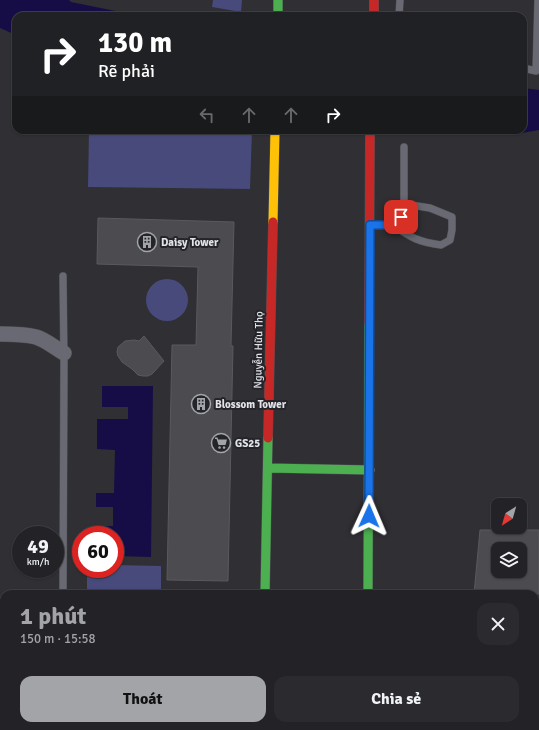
<!DOCTYPE html>
<html lang="vi">
<meta charset="utf-8">
<style>
:root{--surface:#232327;--page:#2b2b2f;--text:#f1f3f6;--muted:#a3a4a7;--line:#404044;--accent:#a3a4a8}
body{margin:0;font-family:Signika,sans-serif;background:var(--page);color:var(--text);height:100vh;display:flex;flex-direction:column;font-size:15px;white-space:nowrap}
*{box-sizing:border-box;margin:0}
p{font-size:13px;color:var(--muted)}
.icon{flex:none;width:22px;height:22px;fill:none;stroke:currentColor;stroke-width:2;stroke-linecap:round;stroke-linejoin:round}
.map{position:relative;flex:1;overflow:hidden}
.panel{position:absolute;left:0px;top:590px;width:539px;height:140px;display:flex;flex-direction:column;background:var(--surface);border-radius:12px 12px 0 0;box-shadow:0 1px 3px #0004,0 0 0 1px var(--line)}
.panel>*{flex:none}
.hud{position:absolute;left:12px;top:12px;width:515px;height:122px;border-radius:12px;box-shadow:0 1px 3px #0004,0 0 0 1px var(--line);background:#202124;color:#fff;overflow:hidden}
.needle{width:26px;rotate:217deg}
.buttons{position:absolute;left:491px;top:498px;display:grid;gap:8px}
.buttons a{display:grid;place-items:center;width:36px;height:36px;border-radius:8px;background:var(--surface);box-shadow:0 1px 3px #0004,0 0 0 1px var(--line);font-size:20px}
.speed{position:absolute;left:12px;top:526px;display:flex;gap:8px;font-size:20px;font-weight:700;text-align:center}
.speed>*{display:grid;place-content:center;width:52px;height:52px;border-radius:50%;background:var(--surface);box-shadow:0 1px 3px #0004,0 0 0 1px var(--line);line-height:1}
.speed small{font-size:10px;font-weight:400}
.speed .limit{border:6px solid #d22;background:#fff;color:#111}
.pin{position:absolute;display:grid;place-items:center;width:34px;height:34px;color:#fff;margin:-17px;border-radius:8px;box-shadow:0 2px 6px #0006}
.me{position:absolute;width:44px;margin:-22px;rotate:1deg;stroke-linejoin:round;filter:drop-shadow(0 0 3px #0008)}
.turn{display:flex;align-items:center;gap:14px;height:84px;padding:0 20px;font-size:18px}
.turn .icon{width:52px;height:52px;stroke-width:2.5}
.turn b{display:block;font-size:28px;line-height:34px}
.lanes{display:flex;align-items:center;height:38px;padding:0 20px;background:#0003;justify-content:center;gap:20px;direction:ltr}
.lanes .off{opacity:.35}
.round{display:grid;place-items:center;flex:none;width:42px;height:42px;border-radius:12px;background:var(--page)}
.summary{display:flex;align-items:center;justify-content:space-between;height:68px;padding:0 20px}
h1{font-size:24px;font-weight:800;line-height:30px;color:var(--accent)}
.action{display:flex;gap:8px;margin-top:auto;padding:8px 20px}
.action a{flex:1;height:46px;border-radius:12px;background:var(--accent);color:#111;font-size:16px;font-weight:800;line-height:46px;text-align:center}
.action a+a{background:var(--page);color:var(--text)}
.map>svg:first-child{display:block}
</style>
<div class="map">
<svg width="539" height="730" viewBox="0 0 539 730">
<rect width="100%" height="100%" fill="#2f2f34"/>
<path fill="#484a7c" d="M213,0H242L241,12L212,7Z
M89,130H252L250,189L88,187Z
M146 300a21 21 0 1 1 42 0a21 21 0 1 1-42 0Z
M115,565L161,566V594H87V569H115Z"/>
<path fill="#170d46" d="M0,0H69L71,2L140,16H16V35L0,28Z
M523,88L539,90V130L522,133L474,130H523Z
M102,386H153L151,557L115,556V535H96V526H113V507H96V493H114L115,450L97,449V419H128V407H102Z"/>
<path fill="#4c4c50" stroke="#5a5a5e" fill-rule="evenodd" d="M98,218L234,222L231,346H233L228,581L167,580L172,345H196L198,267L97,264Z
M144,336L164,361L152,374L148,376H143L138,375L132,369L122,362L118,356L117,352L118,347L125,341L134,340L139,341Z
M480,530H539V594H474ZM498,549H520V571H498Z"/>
<g fill="none" stroke-linecap="round" stroke-linejoin="round">
<g stroke="#4c4d50" stroke-width="8">
<path id="lane" d="M399,16L400,0
M523,68L536,71L538,0
M372,225H393L401,217L404,204V147
M393,225C411,238 419,242 441,245L450,240L452,230V217L430,208L404,204
M63,594L64,363L63,276
M64,726V730"/>
</g>
<g stroke="#4c4d50" stroke-width="16">
<path id="street" d="M0,334C12,334 24,334 36,337C46,340 55,348 64,353"/>
</g>
<g stroke="#4c4d50" stroke-width="10">
<path id="fast" d="M278,0V16
M268,468L370,470
M265,594L268,438
M368,594L369,323"/>
</g>
<g stroke="#4c4d50" stroke-width="10">
<path id="slow" d="M273,222L275,130
M263,726V730"/>
</g>
<g stroke="#4c4d50" stroke-width="10">
<path id="jam" d="M374,0V16
M369,323L370,130
M268,438L273,222
M366,730L367,726"/>
</g>
<path stroke="#66666e" stroke-width="2.5" stroke-dasharray="4 2" stroke-linecap="butt" d="M103,594H106"/>
<use href="#lane" stroke="#696973" stroke-width="7"/>
<use href="#street" stroke="#696973" stroke-width="15"/>
<use href="#fast" stroke="#4caf50" stroke-width="9"/>
<use href="#slow" stroke="#ffc107" stroke-width="9"/>
<use href="#jam" stroke="#c62828" stroke-width="9"/>
</g>
<g fill="none" stroke-linecap="round" stroke-linejoin="round">
<g stroke="#114b97" stroke-width="10">
<path id="route" d="M369,516L370,225H393L401,217"/>
</g>
<use href="#route" stroke="#1a73e8" stroke-width="7"/>
</g>
<defs>
<g id="building-ring" transform="scale(1)"><circle r="9.5" fill="#24242b" stroke="#a3a4a8" stroke-width="1.5"/><path d="M-4-6H4V6H1V3H-1V6H-4ZM-2.5-4.3h1.7v1.8h-1.7ZM.8-4.3h1.7v1.8H.8ZM-2.5-1h1.7V.8h-1.7ZM.8-1h1.7V.8H.8Z" fill="#a3a4a8"/></g>
<g id="supermarket-ring" transform="scale(1)"><circle r="9.5" fill="#24242b" stroke="#a3a4a8" stroke-width="1.5"/><path d="M-6-5.5h2.5l.6 2H6L4.5 2H-2.5L-4.4-4H-6ZM-1.5 3.2a1.3 1.3 0 1 0 .1 0ZM3 3.2a1.3 1.3 0 1 0 .1 0Z" fill="#a3a4a8"/></g>
</defs>
<g fill-rule="evenodd">
<use href="#building-ring" x="147" y="242"/>
<use href="#building-ring" x="201" y="404"/>
<use href="#supermarket-ring" x="221" y="443"/>
</g>
<g text-anchor="middle" stroke-width="4" stroke-linejoin="round" paint-order="stroke">
<g font-size="11" font-weight="bold" fill="#e2e3e7" stroke="#24242b" text-anchor="start">
<text x="161" y="246">Daisy Tower</text>
<text x="215" y="408">Blossom Tower</text>
<text x="235" y="447">GS25</text>
</g>
<g font-size="11" fill="#e2e3e7" stroke="#24242b">
<text transform="translate(258 350) rotate(-89)" y="4">Nguyễn Hữu Thọ</text>
</g>
</g>
</svg>
<div class="buttons">
<a><svg class="needle" viewBox="-14 -14 28 28"><path d="M0-13l5 13h-10z" fill="#e53935"/><path d="M0 13l5-13h-10z" fill="#a3a4a7"/></svg></a>
<a><svg class="icon" aria-label="layers" viewBox="0 0 24 24"><path d="M12 4l9 5-9 5-9-5zM3 14l9 5 9-5"/></svg></a>
</div>
<div class="speed"><div>49<small>km/h</small></div><div class="limit">60</div></div>
<div class="pin" style="left:401px;top:217px;background:#d93025"><svg class="icon" aria-label="arrive" viewBox="0 0 24 24"><path d="M6 21V4h12l-3 4 3 4H6"/></svg></div>
<svg class="me" style="left:369px;top:516px" viewBox="-20 -20 40 40"><path d="M0-17L14 15 0 8-14 15z" fill="#1a73e8" stroke="#fff" stroke-width="4"/></svg>
<div class="hud">
<div class="turn"><svg class="icon" aria-label="right" viewBox="0 0 24 24"><path d="M7 20v-9h11M14 6l5 5-5 5"/></svg><div><b>130 m</b>Rẽ phải</div></div>
<div class="lanes"><svg class="icon off" aria-label="left" viewBox="0 0 24 24"><path d="M17 20v-9H6M10 6l-5 5 5 5"/></svg><svg class="icon off" aria-label="ahead" viewBox="0 0 24 24"><path d="M12 20V5M6 11l6-6 6 6"/></svg><svg class="icon off" aria-label="ahead" viewBox="0 0 24 24"><path d="M12 20V5M6 11l6-6 6 6"/></svg><svg class="icon" aria-label="right" viewBox="0 0 24 24"><path d="M7 20v-9h11M14 6l5 5-5 5"/></svg></div>
</div>
<section class="panel">
<div class="summary"><div><h1>1 phút</h1><p>150 m · 15:58</p></div><a class="round"><svg class="icon" aria-label="close" viewBox="0 0 24 24"><path d="M6 6l12 12M18 6L6 18"/></svg></a></div>
<div class="action"><a>Thoát</a><a>Chia sẻ</a></div>
</section>
</div>
